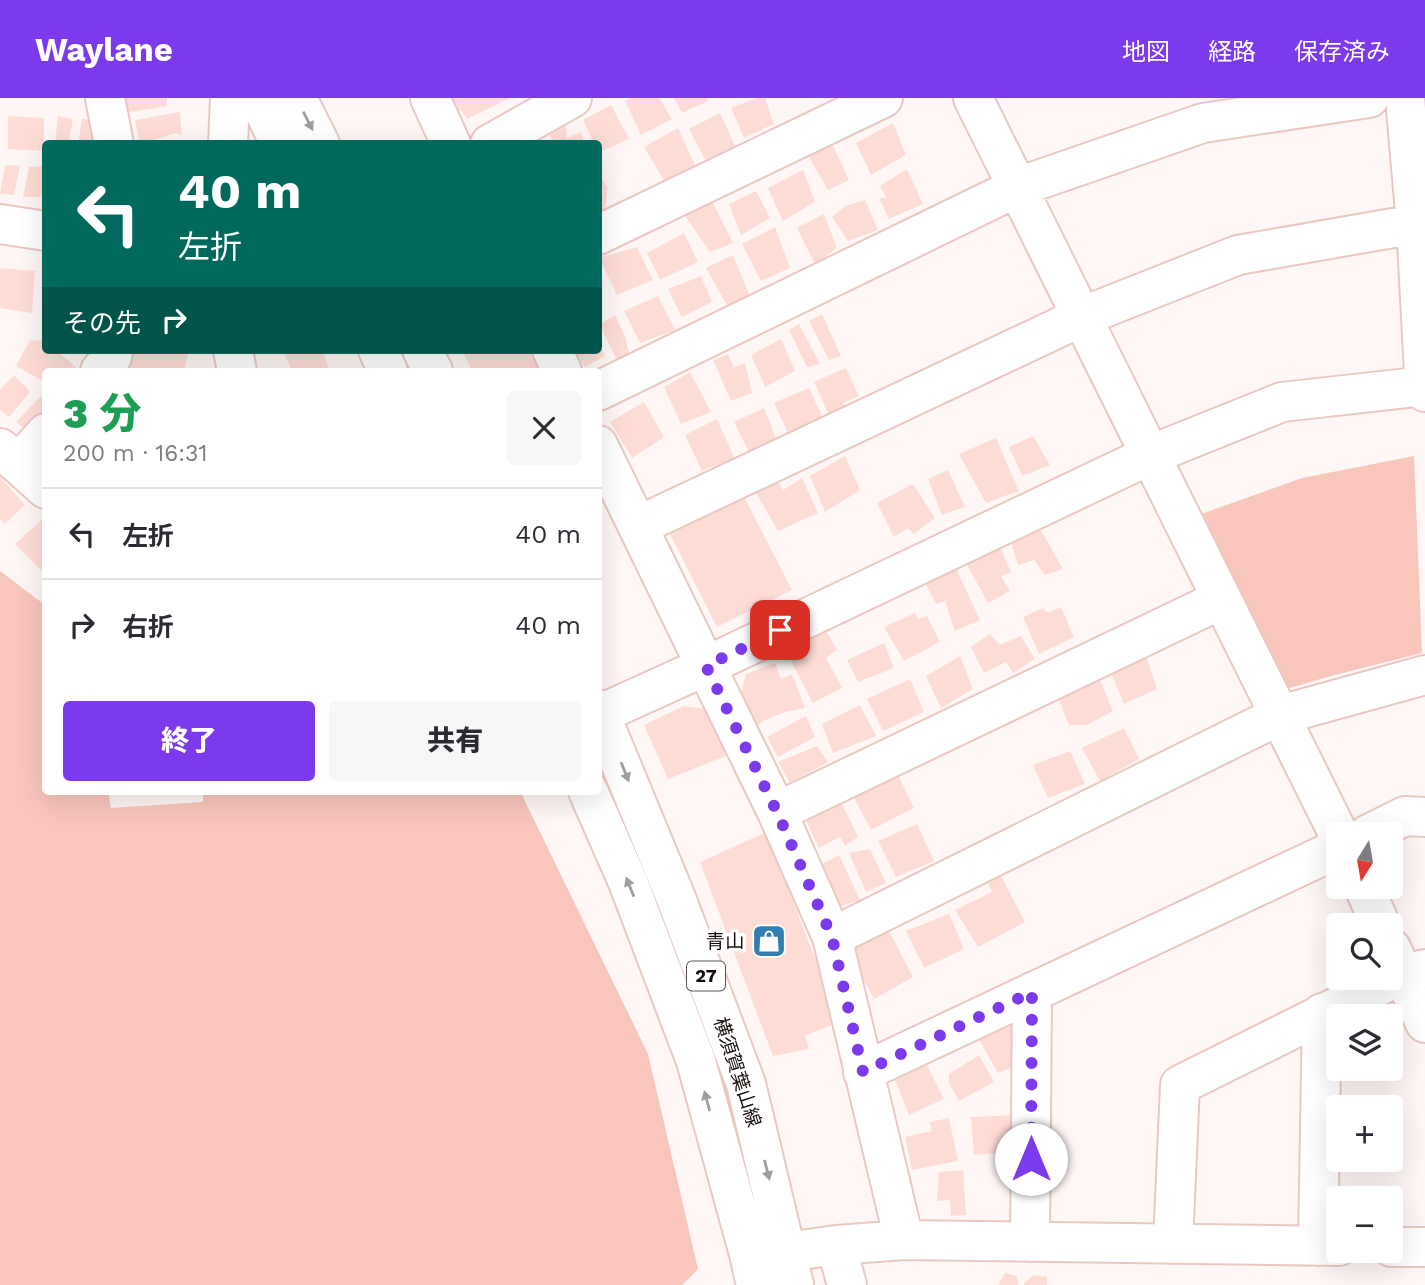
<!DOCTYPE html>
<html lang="ja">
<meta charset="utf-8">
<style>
:root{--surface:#fff;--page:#f7f7f7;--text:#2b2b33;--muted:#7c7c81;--line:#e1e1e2;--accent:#7c3aed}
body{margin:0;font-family:"Work Sans","Noto Sans JP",sans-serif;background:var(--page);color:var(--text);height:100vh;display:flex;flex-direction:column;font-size:26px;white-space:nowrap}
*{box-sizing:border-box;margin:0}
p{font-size:23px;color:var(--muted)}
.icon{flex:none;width:38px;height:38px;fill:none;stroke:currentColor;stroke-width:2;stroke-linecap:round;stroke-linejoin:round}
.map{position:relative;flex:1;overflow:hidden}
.details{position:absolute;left:42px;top:270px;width:560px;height:427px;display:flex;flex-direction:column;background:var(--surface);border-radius:7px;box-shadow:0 7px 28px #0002}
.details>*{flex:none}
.guide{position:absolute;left:42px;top:42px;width:560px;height:214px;border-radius:7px;box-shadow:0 7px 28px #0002;background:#00695c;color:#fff;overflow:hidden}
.needle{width:46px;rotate:191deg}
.tools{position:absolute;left:1326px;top:724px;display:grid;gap:14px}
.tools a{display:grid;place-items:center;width:77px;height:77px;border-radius:7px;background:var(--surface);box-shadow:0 7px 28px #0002;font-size:35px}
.pin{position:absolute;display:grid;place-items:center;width:60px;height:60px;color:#fff;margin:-30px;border-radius:14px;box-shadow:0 4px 10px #0006}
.me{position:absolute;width:77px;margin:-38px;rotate:0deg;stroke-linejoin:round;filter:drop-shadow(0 0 5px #0008)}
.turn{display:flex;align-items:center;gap:24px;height:147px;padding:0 21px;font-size:32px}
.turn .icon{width:91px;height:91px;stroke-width:2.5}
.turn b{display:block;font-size:49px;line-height:60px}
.then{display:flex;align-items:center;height:66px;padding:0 21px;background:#0003;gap:14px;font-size:26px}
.round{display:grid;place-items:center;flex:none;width:74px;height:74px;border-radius:7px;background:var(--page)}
.overview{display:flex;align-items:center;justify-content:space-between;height:119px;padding:0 21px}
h1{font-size:42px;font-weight:800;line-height:52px;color:#1e9e55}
.button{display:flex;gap:14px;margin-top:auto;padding:14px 21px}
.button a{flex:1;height:80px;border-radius:7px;background:var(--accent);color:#fff;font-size:28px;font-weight:800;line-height:80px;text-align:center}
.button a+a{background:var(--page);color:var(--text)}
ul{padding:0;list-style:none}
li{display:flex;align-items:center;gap:21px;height:91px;padding:0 21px;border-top:2px solid var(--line)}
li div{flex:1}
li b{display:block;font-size:26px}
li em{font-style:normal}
header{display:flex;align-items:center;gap:42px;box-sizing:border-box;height:98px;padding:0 35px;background:var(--accent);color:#fff}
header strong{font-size:33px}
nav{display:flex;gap:38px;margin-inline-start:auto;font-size:24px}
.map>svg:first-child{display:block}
</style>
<header>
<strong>Waylane</strong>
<nav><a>地図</a><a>経路</a><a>保存済み</a></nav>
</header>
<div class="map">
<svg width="1425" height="1187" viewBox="0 0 1425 1187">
<rect width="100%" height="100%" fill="#fef7f6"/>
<path fill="#f9c6bc" d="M1414,358L1422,555L1335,577L1279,593L1193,419L1302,380Z
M0,473L45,507L46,693H108L111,710L203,704V693H520L648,956L698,1171L682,1187H0Z"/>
<path fill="#fedcd6" d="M121,0H167V8L124,15Z
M446,0H510L467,21L461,12L452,16Z
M631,0H659L672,21L641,37L625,3Z
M674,0H707L708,3L682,15Z
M757,0H765L774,26L744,40L731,10Z
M611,7L629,41L598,55V46H594L583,22Z
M180,14L182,38L176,35L140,46L135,22Z
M720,15L736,50L706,63L689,31Z
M8,18L44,20V53L8,51Z
M58,18L73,21L68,46H55Z
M82,21L94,22L97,46H78Z
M893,25L906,57L871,77L856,45Z
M566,27L567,40L581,34L585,46H556L549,37Z
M678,30L696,69L667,87L644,49Z
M830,41L849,82L828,92L807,56Z
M5,67L20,68L14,97L0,96Z
M46,68L41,99H23L29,69Z
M907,71L923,106L889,121L879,100H887L880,88Z
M803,72L815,104L783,123L768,90Z
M598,76L608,89L604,118L598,121Z
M756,93L770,120L741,137L729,106Z
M711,101L733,145L710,154L685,118Z
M865,102L878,132L848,143L832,119L845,108Z
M824,116L837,150L815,166L797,130Z
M775,129L790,170L761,183L742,146Z
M684,135L698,164L660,182L647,155Z
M637,149L653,182L617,197L599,160Z
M733,157L750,198L727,207L706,170Z
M0,170L35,173L32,215L0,210Z
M701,178L712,204L682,219L668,191Z
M658,198L675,232L640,245L624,213Z
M822,216L841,258L829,262L809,223Z
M615,217L625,238L630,258L618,265L600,227Z
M799,226L820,266L807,269L789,232Z
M781,241L795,273L765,289L751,257Z
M30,242L46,243V252H56L78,271L76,273H46V285L16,268Z
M598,243L605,258L585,269L574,252H598Z
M131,252H189L184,273L131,272Z
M283,252H322L330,273H292Z
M462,252H529L540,273H472Z
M728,256L734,269L745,265L752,295L731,303L713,262Z
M846,270L859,298L843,305L847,312L830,319L814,284Z
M690,274L711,314L681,326L664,289Z
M14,277L30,294L9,319L0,312V292Z
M809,290L825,324L790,339L774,305Z
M40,299L46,300V317L27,333L16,324Z
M644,304L664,339L632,360L610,324Z
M764,310L778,345L751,358L734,324Z
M717,321L737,366L719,375L716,367L702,373L685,337Z
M1033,338L1050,367L1022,378L1009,349Z
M996,340L1019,393L986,405L959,356Z
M845,358L860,392L825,414L810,378Z
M948,372L965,409L942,417L928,381Z
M773,374L783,392L802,380L818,415L778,433L751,386Z
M0,379L25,407L5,426L0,421Z
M913,386L935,420L914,436L908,430L894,439L877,405Z
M741,393L792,492L717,529L667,430Z
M44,420L46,422V470L42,473L15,446Z
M1037,425L1063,471L1045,477L1034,462L1018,467L1010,441Z
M998,444L1011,474L1001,478L1010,493L988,505L963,460Z
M954,466L980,522L955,533L945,503L936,506L923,481Z
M1061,509L1074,539L1039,556L1023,519L1043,510L1048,515Z
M915,515L918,521L927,518L940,544L904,563L884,529Z
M826,533L837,552L826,560L842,590L813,605L784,550Z
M990,536L1000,547L1021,538L1035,561L1013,575L1006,564L984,575L971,549Z
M884,545L894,570L858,584L847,562Z
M1145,554L1157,591L1124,606L1110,573Z
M960,558L973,591L941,610L926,578Z
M775,565L781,581L792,576L805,610L785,614L763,623L754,630L740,601L746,576Z
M1096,572L1113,613L1087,627H1069L1055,592Z
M910,581L924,614L883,633L867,601Z
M860,607L876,638L833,655L822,626Z
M684,608L706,611L726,658L668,681L644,627Z
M806,618L815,639L778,659L767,639Z
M1124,630L1139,661L1100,683L1082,650Z
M817,648L828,664L790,685L778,664Z
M1070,653L1085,686L1048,700L1033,667Z
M898,677L914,710L871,732L853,698Z
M837,695L858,739L845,748L840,739L819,750L800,710Z
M917,726L934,763L896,779L878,743Z
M767,734L839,924L805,938L809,951L773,958L700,764Z
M870,751L886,785L866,794L849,755Z
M839,757L860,802L835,810L815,770Z
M997,770L1025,824L978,849L955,812L992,794L984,775Z
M949,816L964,851L924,870L906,833Z
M888,831L913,879L874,901L846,849Z
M1009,928L1025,950L1024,964L998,975L978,940Z
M979,957L994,984L959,1003L949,985V976Z
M927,967L944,1001L909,1017L895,982Z
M1016,1017L1018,1053L974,1057L971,1019Z
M949,1020L958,1063L912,1072L905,1039L932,1033L930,1024Z
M963,1072L966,1117L951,1118L950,1102L937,1103L939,1074Z
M1005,1175L1017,1178L1018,1187H998Z
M1034,1177L1047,1179V1187H1024V1185Z"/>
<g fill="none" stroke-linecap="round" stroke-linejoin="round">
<g stroke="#eac8c2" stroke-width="42">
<path id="minor" d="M105,0L114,46
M430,0L451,46
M973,0L1339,737
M1405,0L1416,126L1425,294
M228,46L230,0
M490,46L572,0
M0,126L46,133
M598,137L883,0
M233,252L237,273
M552,252L562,273
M100,273L112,259L113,252
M598,293L1018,89L1203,25L1369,0
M598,347L777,714L832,839L904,1142
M0,350L46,391
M18,366L46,335
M638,428L1081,219L1238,157L1416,126H1425
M598,617L706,568L1150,357L1282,304L1425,288
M777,714L1222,501
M1367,737L1405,718L1425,719
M1364,789L1381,828
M832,839L1280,617L1425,577
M1391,850L1425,925
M863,974L1339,750
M1030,1144L1032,894
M1173,1146L1180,987L1403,876L1425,871
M836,1147L847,1187
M1318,1148L1322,915
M1391,1149H1425
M787,1154L836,1147L904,1142L1339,1148"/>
</g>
<g stroke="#eac8c2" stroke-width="42">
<path id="major" d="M258,0L280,46
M297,0L320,46
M378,252L388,273
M422,252L433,273
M598,611L676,800L746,986L794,1187
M588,693L628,784L696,963L749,1156L756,1187"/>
</g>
<use href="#minor" stroke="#fff" stroke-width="38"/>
<use href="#major" stroke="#fff" stroke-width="38"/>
</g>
<defs><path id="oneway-solid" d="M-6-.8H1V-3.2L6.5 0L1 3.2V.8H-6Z" transform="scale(1.75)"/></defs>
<g fill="#a19d9d">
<use href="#oneway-solid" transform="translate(308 23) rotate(63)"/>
<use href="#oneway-solid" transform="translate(625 674) rotate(68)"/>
<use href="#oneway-solid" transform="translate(630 789) rotate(-112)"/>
<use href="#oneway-solid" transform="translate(707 1003) rotate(-105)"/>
<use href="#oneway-solid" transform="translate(767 1072) rotate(76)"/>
</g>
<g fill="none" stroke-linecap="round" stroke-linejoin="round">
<path stroke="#7c3aed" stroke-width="12" stroke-dasharray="0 21.6" d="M780,532L706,568L777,714L832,839L863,974L1032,894L1031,1061"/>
</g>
<defs>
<g id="shop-square" transform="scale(1.75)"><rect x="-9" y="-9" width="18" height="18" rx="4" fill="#307fb1" stroke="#fff"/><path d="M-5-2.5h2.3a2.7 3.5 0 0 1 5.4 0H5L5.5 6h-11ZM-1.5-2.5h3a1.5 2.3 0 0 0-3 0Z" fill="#fff"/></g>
</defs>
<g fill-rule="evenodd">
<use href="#shop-square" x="769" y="843"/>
</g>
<g text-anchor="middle" stroke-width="7" stroke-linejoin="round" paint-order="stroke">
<rect fill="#fff" stroke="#5b5453" stroke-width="2" x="687" y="863.5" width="38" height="29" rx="5"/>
<g font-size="18" font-weight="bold" fill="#150b09">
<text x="706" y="884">27</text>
</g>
<g font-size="19" fill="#150b09" stroke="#fff" text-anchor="end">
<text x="744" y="850">青山</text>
</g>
<g font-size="19" fill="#150b09" stroke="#fff">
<text transform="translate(738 974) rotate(72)" y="7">横須賀葉山線</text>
</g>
</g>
</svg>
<div class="tools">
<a><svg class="needle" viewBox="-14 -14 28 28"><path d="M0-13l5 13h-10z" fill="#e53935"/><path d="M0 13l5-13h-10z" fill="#7c7c81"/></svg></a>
<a><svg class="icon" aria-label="search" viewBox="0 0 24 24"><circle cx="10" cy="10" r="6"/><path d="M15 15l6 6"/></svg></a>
<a><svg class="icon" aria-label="layers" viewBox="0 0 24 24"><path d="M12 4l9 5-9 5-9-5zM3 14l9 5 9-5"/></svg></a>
<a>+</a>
<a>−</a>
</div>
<div class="pin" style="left:780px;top:532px;background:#d93025"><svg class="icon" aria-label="arrive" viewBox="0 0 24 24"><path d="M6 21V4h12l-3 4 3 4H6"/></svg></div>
<svg class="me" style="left:1031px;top:1061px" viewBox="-20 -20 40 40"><circle r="19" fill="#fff"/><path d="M0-13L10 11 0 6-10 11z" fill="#7c3aed"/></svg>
<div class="guide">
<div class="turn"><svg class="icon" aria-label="left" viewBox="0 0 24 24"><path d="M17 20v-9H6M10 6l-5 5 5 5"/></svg><div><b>40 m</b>左折</div></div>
<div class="then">その先<svg class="icon" aria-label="right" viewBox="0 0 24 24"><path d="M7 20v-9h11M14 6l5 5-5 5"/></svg></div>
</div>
<section class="details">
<div class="overview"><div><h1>3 分</h1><p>200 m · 16:31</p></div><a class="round"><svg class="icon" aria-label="close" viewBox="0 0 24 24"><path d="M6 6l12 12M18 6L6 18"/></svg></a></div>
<ul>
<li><svg class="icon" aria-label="left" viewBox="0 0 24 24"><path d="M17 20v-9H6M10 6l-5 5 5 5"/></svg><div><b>左折</b></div><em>40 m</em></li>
<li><svg class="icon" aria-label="right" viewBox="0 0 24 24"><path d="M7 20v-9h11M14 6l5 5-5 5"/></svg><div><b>右折</b></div><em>40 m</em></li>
</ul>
<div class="button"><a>終了</a><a>共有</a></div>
</section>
</div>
